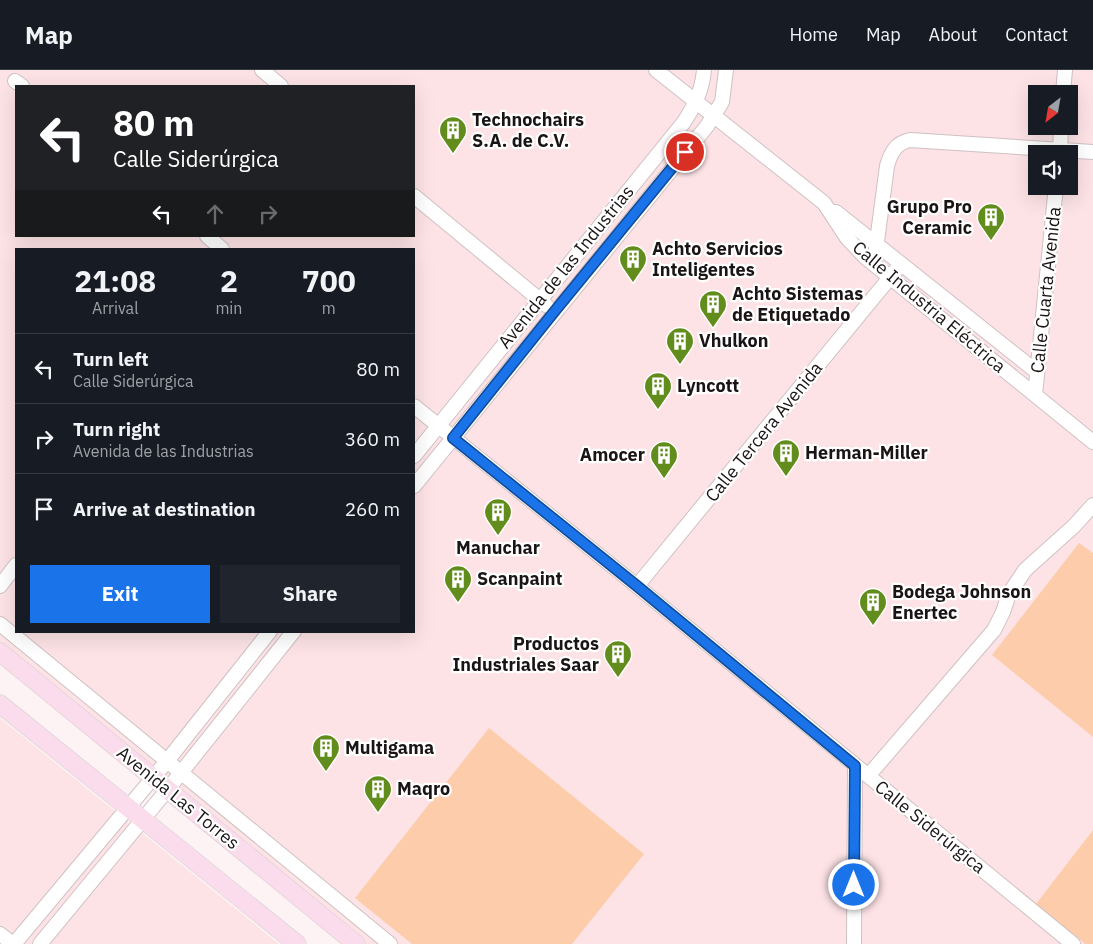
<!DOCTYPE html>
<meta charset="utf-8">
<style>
:root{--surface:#171b24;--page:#20242c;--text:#f1f3f6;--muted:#9ea1a6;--line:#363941;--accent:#1a73e8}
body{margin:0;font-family:"IBM Plex Sans",sans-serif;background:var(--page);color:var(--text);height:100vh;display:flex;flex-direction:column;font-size:19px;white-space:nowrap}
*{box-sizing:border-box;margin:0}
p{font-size:16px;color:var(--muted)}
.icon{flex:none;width:28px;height:28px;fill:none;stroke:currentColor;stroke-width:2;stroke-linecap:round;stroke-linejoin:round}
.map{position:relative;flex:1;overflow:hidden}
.side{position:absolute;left:15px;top:178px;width:400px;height:385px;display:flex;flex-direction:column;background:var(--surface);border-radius:0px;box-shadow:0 5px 20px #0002}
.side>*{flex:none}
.top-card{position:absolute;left:15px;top:15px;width:400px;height:152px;border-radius:0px;box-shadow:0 5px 20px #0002;background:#202124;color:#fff;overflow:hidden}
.needle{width:32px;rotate:211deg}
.buttons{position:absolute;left:1028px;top:15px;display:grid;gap:10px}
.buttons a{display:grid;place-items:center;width:50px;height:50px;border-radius:0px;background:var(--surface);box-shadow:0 5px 20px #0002;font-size:25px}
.pin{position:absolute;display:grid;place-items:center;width:42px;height:42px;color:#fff;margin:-21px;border:2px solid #fff;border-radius:50%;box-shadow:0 1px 5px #0007}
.me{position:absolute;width:55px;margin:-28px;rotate:0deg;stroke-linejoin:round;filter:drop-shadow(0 0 4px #0008)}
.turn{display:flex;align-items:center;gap:18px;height:105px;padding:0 15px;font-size:22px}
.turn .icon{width:65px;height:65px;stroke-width:2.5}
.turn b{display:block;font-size:35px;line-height:42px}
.lanes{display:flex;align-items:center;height:48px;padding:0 15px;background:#0003;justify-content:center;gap:25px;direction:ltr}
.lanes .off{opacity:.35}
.eta{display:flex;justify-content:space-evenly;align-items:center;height:85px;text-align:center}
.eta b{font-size:30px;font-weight:800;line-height:35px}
.primary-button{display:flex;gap:10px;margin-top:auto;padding:10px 15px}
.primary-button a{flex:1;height:58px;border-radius:0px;background:var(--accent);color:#fff;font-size:20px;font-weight:800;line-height:58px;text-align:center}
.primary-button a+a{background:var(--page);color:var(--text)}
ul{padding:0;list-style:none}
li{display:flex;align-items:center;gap:15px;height:70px;padding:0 15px;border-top:1px solid var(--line)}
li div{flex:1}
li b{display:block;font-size:19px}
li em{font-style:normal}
header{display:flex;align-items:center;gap:30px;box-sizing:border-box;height:70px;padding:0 25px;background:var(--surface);border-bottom:1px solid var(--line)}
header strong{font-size:24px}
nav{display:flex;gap:28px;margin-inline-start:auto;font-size:18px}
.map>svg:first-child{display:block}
</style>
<header>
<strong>Map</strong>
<nav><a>Home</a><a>Map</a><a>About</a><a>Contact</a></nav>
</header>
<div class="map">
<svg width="1093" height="874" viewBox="0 0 1093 874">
<rect width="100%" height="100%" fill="#fdf3f4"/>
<path fill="#fde3e6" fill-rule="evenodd" d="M0,0H1093V874H341L0,595ZM16,16H414V166H16ZM1036,24H1069V56H1036ZM1036,84H1069V116H1036ZM16,179H414V561H16Z
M0,648L279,874H0Z"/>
<path fill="#fdcdab" d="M1079,473L1093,483V667L992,585Z
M489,658L644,784L572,874H412L355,828Z
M1093,760V874H1085L1036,834Z"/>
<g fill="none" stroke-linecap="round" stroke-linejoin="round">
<g stroke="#d0c0c2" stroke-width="16">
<path id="minor" d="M262,0L281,16
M656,0L824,133L847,168L865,187L1093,372
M15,11L22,16
M1063,24L1065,0
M1060,84L1061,56
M414,126L546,235
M836,142L1037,302
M207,166L222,179
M874,194L887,96C891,82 896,73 910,70L1093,82
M1035,325L1056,116
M414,336L637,516L1073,874
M414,386L684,52C695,35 702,21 704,0
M414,416L707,56L722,32L726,0
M0,516L16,495
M637,516L901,194
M0,554L390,874
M868,706L994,560L1003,542L1009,524L1025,500L1074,456L1093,435
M0,864L13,874
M14,874L167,691L270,561
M40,874L168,719L294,561
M854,874L855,696"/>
</g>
<g stroke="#d1d0d0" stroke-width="19">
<path id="major" d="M0,582L356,874
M0,634L297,874"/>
</g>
<use href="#minor" stroke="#fff" stroke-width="14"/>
<use href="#major" stroke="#fadcec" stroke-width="18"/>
</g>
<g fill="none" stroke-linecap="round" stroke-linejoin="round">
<g stroke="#114b97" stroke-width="12">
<path id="route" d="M685,82L554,242L453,368L637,516L855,696L854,815"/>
</g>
<use href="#route" stroke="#1a73e8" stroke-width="9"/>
</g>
<defs>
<g id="building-pin" transform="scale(1.4375)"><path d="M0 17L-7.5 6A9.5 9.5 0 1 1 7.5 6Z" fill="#628d1d" stroke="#fff"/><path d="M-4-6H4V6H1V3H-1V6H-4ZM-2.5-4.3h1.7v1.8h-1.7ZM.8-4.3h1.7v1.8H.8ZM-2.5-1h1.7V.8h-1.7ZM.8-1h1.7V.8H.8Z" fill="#fff"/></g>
</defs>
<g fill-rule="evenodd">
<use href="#building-pin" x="453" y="60"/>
<use href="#building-pin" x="991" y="147"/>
<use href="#building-pin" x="633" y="189"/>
<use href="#building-pin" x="713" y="234"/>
<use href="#building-pin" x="680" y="271"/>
<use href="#building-pin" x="658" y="316"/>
<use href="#building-pin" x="786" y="383"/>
<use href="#building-pin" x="664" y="385"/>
<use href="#building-pin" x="498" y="442"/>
<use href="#building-pin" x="458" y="509"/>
<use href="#building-pin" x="873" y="532"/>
<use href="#building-pin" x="618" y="584"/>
<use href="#building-pin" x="326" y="678"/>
<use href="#building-pin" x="378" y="719"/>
</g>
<g text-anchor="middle" stroke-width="4.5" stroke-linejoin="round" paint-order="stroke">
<g font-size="18" font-weight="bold" fill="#1a1415" stroke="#fff" text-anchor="start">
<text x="472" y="56">Technochairs<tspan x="472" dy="21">S.A. de C.V.</tspan></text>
<text x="972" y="143" text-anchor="end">Grupo Pro<tspan x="972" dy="21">Ceramic</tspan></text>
<text x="652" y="185">Achto Servicios<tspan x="652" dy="21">Inteligentes</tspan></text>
<text x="732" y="230">Achto Sistemas<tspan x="732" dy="21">de Etiquetado</tspan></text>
<text x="699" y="277">Vhulkon</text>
<text x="677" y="322">Lyncott</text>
<text x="805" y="389">Herman-Miller</text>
<text x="645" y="391" text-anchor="end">Amocer</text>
<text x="498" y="484" text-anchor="middle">Manuchar</text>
<text x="477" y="515">Scanpaint</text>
<text x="892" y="528">Bodega Johnson<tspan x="892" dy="21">Enertec</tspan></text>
<text x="599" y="580" text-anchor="end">Productos<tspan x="599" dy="21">Industriales Saar</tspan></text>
<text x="345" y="684">Multigama</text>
<text x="397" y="725">Maqro</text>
</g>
<g font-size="18" fill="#1a1415" stroke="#fff">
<text transform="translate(566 197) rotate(-51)" y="6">Avenida de las Industrias</text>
<text transform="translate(1046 220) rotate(-84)" y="6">Calle Cuarta Avenida</text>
<text transform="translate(929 237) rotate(40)" y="6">Calle Industria Eléctrica</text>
<text transform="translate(764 362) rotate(-51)" y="6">Calle Tercera Avenida</text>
<text transform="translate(178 728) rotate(39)" y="6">Avenida Las Torres</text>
<text transform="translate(930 757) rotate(39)" y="6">Calle Siderúrgica</text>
</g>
</g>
</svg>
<div class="buttons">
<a><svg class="needle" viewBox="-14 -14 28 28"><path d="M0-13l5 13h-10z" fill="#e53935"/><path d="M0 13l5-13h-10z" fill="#9ea1a6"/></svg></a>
<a><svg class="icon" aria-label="sound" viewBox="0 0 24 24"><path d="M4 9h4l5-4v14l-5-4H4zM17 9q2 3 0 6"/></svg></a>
</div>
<div class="pin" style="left:685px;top:82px;background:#d93025"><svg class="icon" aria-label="arrive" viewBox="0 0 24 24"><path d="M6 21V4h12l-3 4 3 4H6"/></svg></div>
<svg class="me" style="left:854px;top:815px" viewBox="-20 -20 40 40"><circle r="17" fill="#1a73e8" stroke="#fff" stroke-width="3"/><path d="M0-11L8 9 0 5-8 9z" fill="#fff"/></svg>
<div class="top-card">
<div class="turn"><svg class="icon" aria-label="left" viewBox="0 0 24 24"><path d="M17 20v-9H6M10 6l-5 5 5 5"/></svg><div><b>80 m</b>Calle Siderúrgica</div></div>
<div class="lanes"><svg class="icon" aria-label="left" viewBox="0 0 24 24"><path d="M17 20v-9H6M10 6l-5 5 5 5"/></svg><svg class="icon off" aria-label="ahead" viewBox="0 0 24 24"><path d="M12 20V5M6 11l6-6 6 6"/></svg><svg class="icon off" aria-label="right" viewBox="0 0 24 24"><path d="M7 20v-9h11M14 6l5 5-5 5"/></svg></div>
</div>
<section class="side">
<div class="eta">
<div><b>21:08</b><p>Arrival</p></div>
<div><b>2</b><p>min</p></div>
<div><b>700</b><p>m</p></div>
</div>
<ul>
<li><svg class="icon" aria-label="left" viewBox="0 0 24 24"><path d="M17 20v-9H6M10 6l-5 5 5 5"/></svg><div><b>Turn left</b><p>Calle Siderúrgica</p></div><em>80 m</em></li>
<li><svg class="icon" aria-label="right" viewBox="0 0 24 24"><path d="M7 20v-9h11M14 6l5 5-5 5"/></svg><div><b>Turn right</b><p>Avenida de las Industrias</p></div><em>360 m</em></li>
<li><svg class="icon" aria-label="arrive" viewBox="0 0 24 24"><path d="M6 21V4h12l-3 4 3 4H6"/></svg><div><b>Arrive at destination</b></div><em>260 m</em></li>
</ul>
<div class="primary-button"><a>Exit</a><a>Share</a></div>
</section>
</div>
